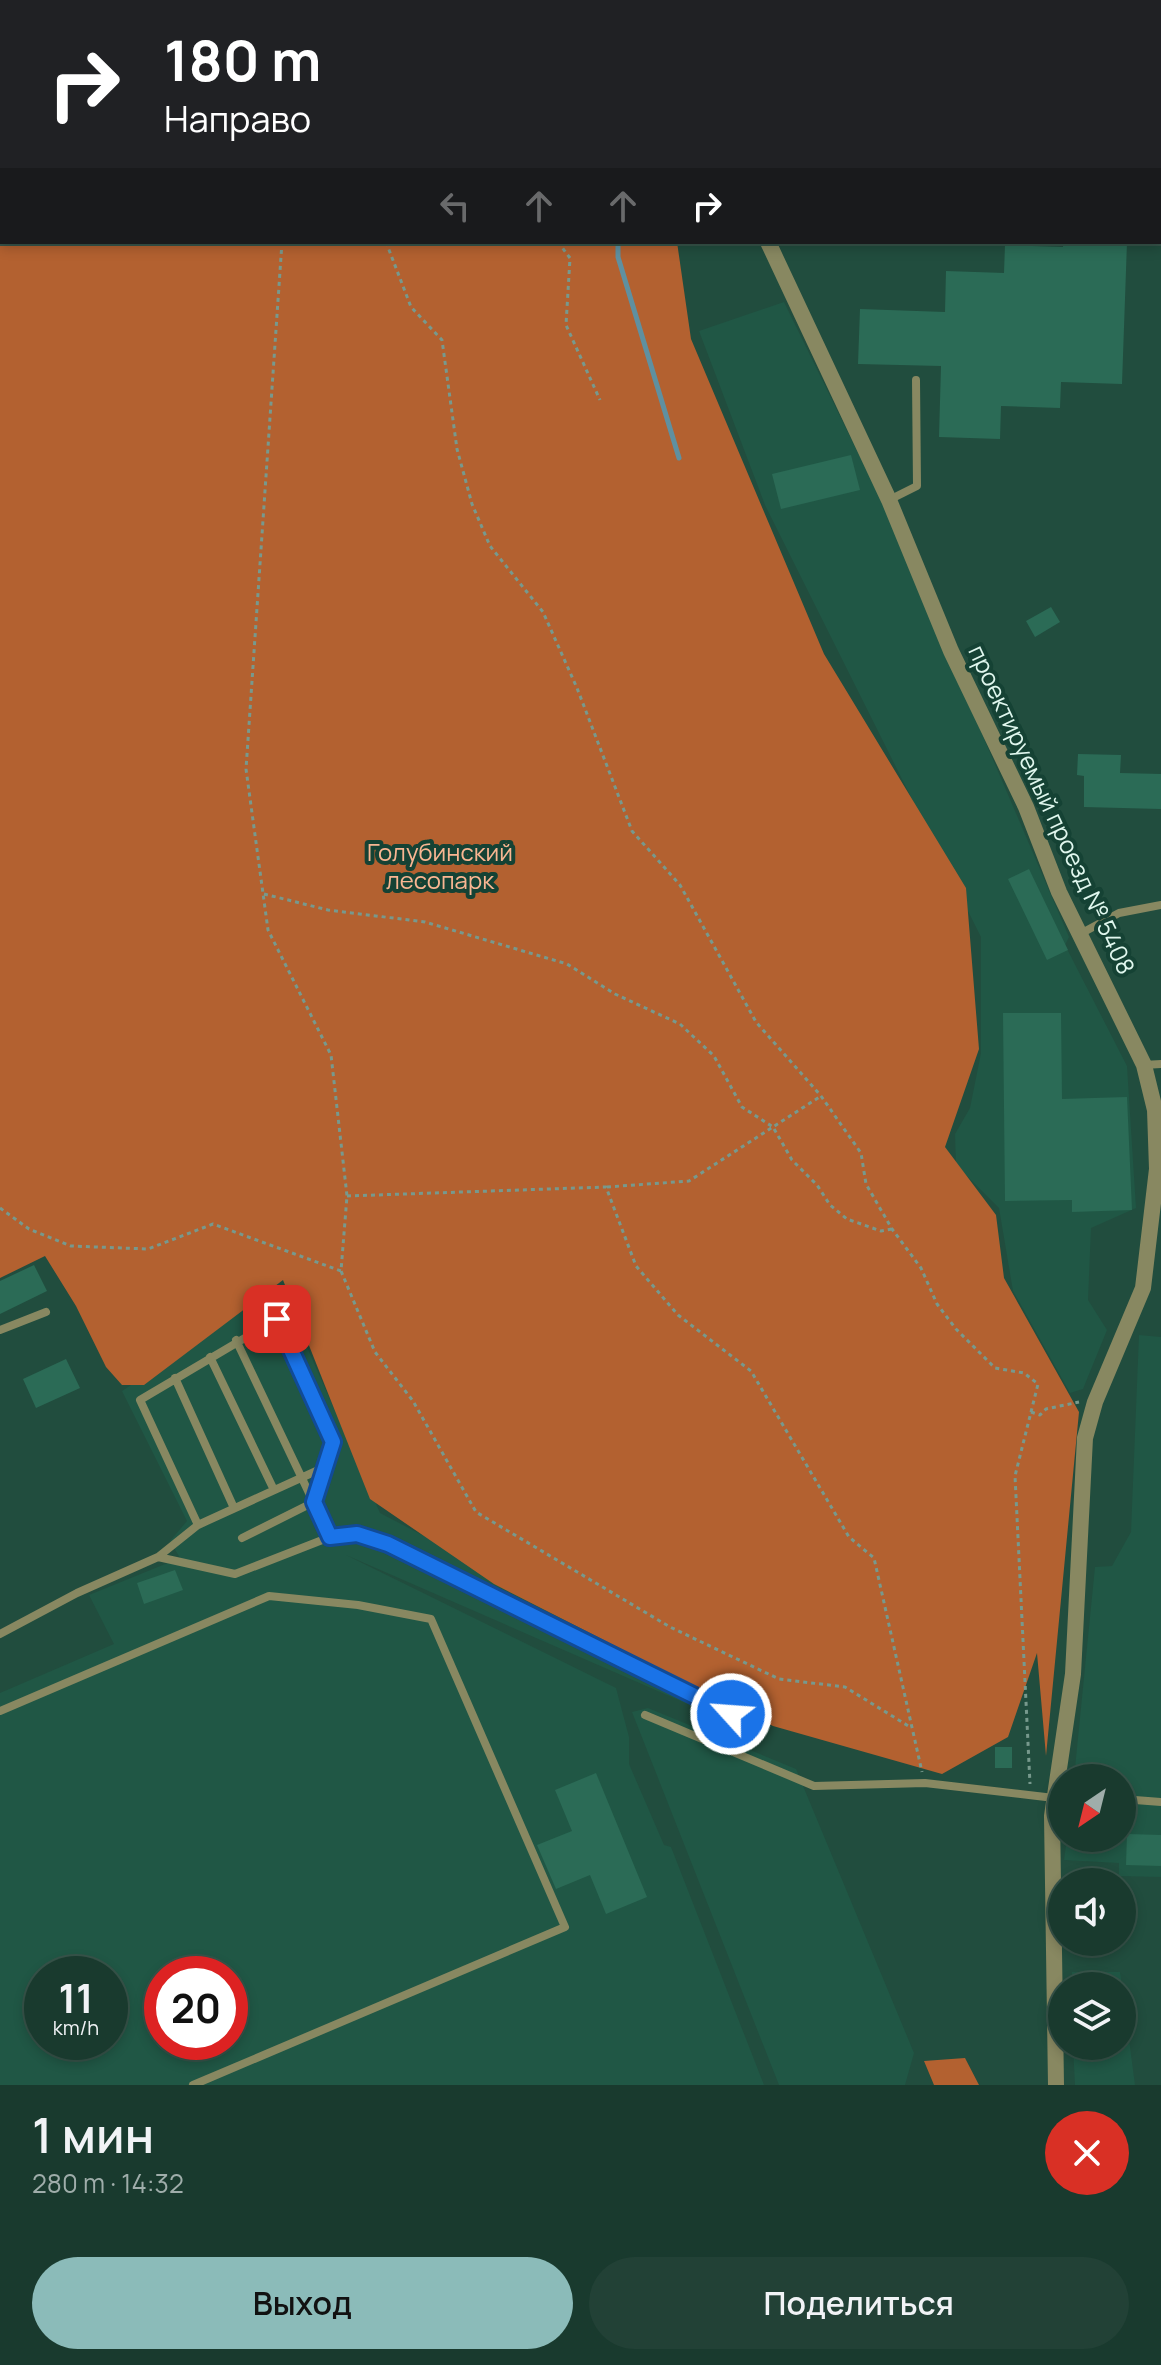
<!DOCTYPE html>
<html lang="ru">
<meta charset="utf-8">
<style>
:root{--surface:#193a2e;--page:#224136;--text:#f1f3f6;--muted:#9fadaa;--line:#37544a;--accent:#8bbbb9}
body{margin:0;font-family:Manrope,sans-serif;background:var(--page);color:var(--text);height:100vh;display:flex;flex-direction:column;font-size:30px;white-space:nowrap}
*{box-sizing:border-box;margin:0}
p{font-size:26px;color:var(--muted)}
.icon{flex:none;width:44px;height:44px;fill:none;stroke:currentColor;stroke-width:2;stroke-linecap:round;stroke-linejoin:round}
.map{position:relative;height:2085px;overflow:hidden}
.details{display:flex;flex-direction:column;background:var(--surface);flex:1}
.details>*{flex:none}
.top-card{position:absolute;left:0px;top:0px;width:1162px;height:244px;box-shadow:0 4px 12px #0003,0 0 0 2px var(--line);background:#202124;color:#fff;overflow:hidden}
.needle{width:52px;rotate:215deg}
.tools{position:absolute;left:1048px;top:1764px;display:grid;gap:16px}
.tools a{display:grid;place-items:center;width:88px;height:88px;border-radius:50%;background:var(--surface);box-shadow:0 4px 12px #0003,0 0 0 2px var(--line);font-size:40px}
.speed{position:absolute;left:24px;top:1956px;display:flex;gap:16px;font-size:40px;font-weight:700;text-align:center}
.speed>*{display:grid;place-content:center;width:104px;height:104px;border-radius:50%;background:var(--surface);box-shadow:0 4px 12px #0003,0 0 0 2px var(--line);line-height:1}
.speed small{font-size:20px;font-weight:400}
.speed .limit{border:12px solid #d22;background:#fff;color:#111}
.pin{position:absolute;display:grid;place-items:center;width:68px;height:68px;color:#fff;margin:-34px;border-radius:16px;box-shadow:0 4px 12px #0006}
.me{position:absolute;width:88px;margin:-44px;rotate:296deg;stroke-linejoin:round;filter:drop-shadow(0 0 6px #0008)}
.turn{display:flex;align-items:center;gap:28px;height:168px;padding:0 32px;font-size:36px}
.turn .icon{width:104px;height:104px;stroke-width:2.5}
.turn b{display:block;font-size:56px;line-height:68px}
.lanes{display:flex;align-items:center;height:76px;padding:0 32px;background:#0003;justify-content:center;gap:40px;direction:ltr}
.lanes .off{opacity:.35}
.round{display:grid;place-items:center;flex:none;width:84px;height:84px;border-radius:42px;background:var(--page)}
.summary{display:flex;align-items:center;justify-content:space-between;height:136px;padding:0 32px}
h1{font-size:48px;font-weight:600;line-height:60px}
.primary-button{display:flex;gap:16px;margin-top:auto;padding:16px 32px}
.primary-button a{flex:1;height:92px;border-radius:48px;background:var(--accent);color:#111;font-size:32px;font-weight:600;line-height:92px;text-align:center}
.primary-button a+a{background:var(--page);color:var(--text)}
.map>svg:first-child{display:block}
</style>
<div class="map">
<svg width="1161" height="2085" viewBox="0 0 1161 2085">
<rect width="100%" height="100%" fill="#214d3e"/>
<path fill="#205745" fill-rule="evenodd" d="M784,302L886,510L1069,937L1065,945L1127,1066L1136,1208L1091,1228L1088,1300L1107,1330L1083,1389L1070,1393L1013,1291L999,1208L956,1165L955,1134L970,1108L981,1053V937L765,505L699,331Z
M280,1286L380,1513L764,1713L752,1732L346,1555L616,1688L629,1737V1764L664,1845L671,1847L764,2085H0V1693L114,1644L89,1595L180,1558L170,1541L187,1521L122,1391ZM42,1974H110V2042H42ZM162,1974H230V2042H162Z
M1139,1335L1161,1337V1877L1119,1876V1863L1064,1860L1067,1838H1122V1778H1074L1095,1567L1112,1566L1131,1532Z
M648,1708L796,1769L914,2053L905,2085H779L632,1712Z
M1072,1972H1120L1122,1986H1072Z
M1122,1986L1135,2085H1075L1073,2046H1122Z"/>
<path fill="#b36130" d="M0,0H641L2,2V242H677L691,339L824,654L966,888L979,1049L945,1147L996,1215L1004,1278L1079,1412L1046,1756L1037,1653L1008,1737L942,1774L773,1726L494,1584L370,1499L283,1280L144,1385H122L106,1367L76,1306L45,1256L0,1278Z
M965,2058L979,2085H934L924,2061Z"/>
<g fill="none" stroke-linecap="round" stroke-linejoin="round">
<path stroke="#5f90a0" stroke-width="5" d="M588,0L589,2
M618,242V257L679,458"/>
</g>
<path fill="#2b6b56" d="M1063,242H1127L1122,384L1061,382L1060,408L1001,406L1000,439L939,437L941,366L858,364L860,309L945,312L946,271L1004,273L1005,245L1063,247Z
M851,455L860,490L781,509L772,474Z
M1051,607L1060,622L1035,637L1026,621Z
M1078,754L1121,755L1120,773L1161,774V809L1084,807V776L1077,775Z
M1029,869L1068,950L1047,960L1008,879Z
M1003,1013H1061L1062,1099L1127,1097L1132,1210L1072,1212V1200L1005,1201Z
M34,1265L47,1291L0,1314V1281Z
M66,1359L80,1388L36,1408L23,1379Z
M175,1570L183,1590L144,1604L137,1583Z
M995,1747H1012V1768H995Z
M596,1773L647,1897L606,1914L590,1875L556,1889L537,1845L572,1831L555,1790Z
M1127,1834L1161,1835V1866L1126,1865Z"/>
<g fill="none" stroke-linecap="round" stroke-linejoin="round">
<path stroke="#77998d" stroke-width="3" stroke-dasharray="4 4" stroke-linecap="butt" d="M303,0L310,2
M541,0V2
M55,2L56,0
M298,2V0
M374,2V0
M0,90L2,87
M282,242L246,769L268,930L331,1055L347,1196L341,1271L375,1352L413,1401L476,1512L670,1627L779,1679L845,1687L910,1727
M386,242L411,307L442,340L457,449L472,504L490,546L543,612L577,688L632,831L680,885L756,1022L821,1096L861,1153L866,1184L892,1229L921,1268L937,1304L956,1329L995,1368L1024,1373L1038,1384L1015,1476L1030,1784
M558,242L570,258L566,325L600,400
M264,894L328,910L425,922L567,964L615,994L680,1024L714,1056L742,1107L773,1127L792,1160L817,1185L830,1205L847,1219L881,1231L892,1229
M607,1187L689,1181L821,1096
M347,1196L606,1187L636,1266L678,1315L751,1371L849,1537L874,1558L922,1772
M0,1208L29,1229L71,1246L148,1249L213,1224L341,1271
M1031,1412L1040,1415L1046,1409L1079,1402"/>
<path stroke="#888861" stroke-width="8" d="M1076,0L1077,2
M1160,28H1161
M889,500L917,486L916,380
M1080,934L1119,913L1161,905
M1144,1065L1161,1064
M0,1330L46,1312
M236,1340L330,1537
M210,1357L274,1490
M175,1378L234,1508
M198,1525L140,1400L277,1319L333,1442L314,1502L242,1538
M158,1557L198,1525L325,1467
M0,1634L77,1593L158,1557L235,1574L330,1537L357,1534L388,1544L576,1640L756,1726
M0,1711L269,1596L358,1605L431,1619L565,1927L193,2085
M645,1715L814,1786L925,1783L1054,1798
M1122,1799L1161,1802"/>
<path stroke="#888861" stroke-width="16" d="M702,0V2
M768,242L889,500L951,651L1026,807L1059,892L1144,1065L1155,1110L1157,1169L1143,1288L1095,1402L1085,1438L1073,1674L1052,1816L1056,2085"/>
</g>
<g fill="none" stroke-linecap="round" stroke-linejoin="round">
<g stroke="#114b97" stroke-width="20">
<path id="route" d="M277,1319L333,1442L314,1502L330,1537L357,1534L388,1544L731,1714"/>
</g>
<use href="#route" stroke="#1a73e8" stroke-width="14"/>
</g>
<g text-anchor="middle" stroke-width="8" stroke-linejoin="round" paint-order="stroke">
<g font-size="24" fill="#e0f7ee" stroke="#154234">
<text transform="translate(1051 810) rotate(65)" y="8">проектируемый проезд № 5408</text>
</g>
<g font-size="24" fill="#f9b692" stroke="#154234">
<text x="440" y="861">Голубинский<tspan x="440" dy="28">лесопарк</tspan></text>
</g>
</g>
</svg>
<div class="tools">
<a><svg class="needle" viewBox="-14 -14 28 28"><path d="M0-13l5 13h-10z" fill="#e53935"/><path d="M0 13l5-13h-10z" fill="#9fadaa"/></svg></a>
<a><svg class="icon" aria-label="sound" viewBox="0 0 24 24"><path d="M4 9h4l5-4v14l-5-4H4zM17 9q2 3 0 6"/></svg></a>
<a><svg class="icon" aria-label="layers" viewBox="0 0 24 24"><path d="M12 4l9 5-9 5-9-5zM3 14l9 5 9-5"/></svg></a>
</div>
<div class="speed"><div>11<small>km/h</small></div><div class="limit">20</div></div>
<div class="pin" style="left:277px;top:1319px;background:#d93025"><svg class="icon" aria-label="arrive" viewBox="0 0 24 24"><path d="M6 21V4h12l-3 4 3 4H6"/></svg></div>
<svg class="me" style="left:731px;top:1714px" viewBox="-20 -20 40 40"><circle r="17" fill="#1a73e8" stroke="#fff" stroke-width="3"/><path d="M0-11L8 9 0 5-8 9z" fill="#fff"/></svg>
<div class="top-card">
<div class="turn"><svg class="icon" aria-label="right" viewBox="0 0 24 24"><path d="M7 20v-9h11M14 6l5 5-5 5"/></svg><div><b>180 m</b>Направо</div></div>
<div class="lanes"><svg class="icon off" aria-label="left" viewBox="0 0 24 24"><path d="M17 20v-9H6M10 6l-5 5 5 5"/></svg><svg class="icon off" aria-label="ahead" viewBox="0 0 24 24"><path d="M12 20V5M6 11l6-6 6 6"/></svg><svg class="icon off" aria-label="ahead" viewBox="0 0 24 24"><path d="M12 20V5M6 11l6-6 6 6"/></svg><svg class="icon" aria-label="right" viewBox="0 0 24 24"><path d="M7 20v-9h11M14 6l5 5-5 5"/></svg></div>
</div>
</div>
<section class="details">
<div class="summary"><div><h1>1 мин</h1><p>280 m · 14:32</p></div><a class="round" style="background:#d93025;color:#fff"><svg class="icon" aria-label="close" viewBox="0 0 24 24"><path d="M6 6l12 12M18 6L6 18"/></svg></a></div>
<div class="primary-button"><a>Выход</a><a>Поделиться</a></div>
</section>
